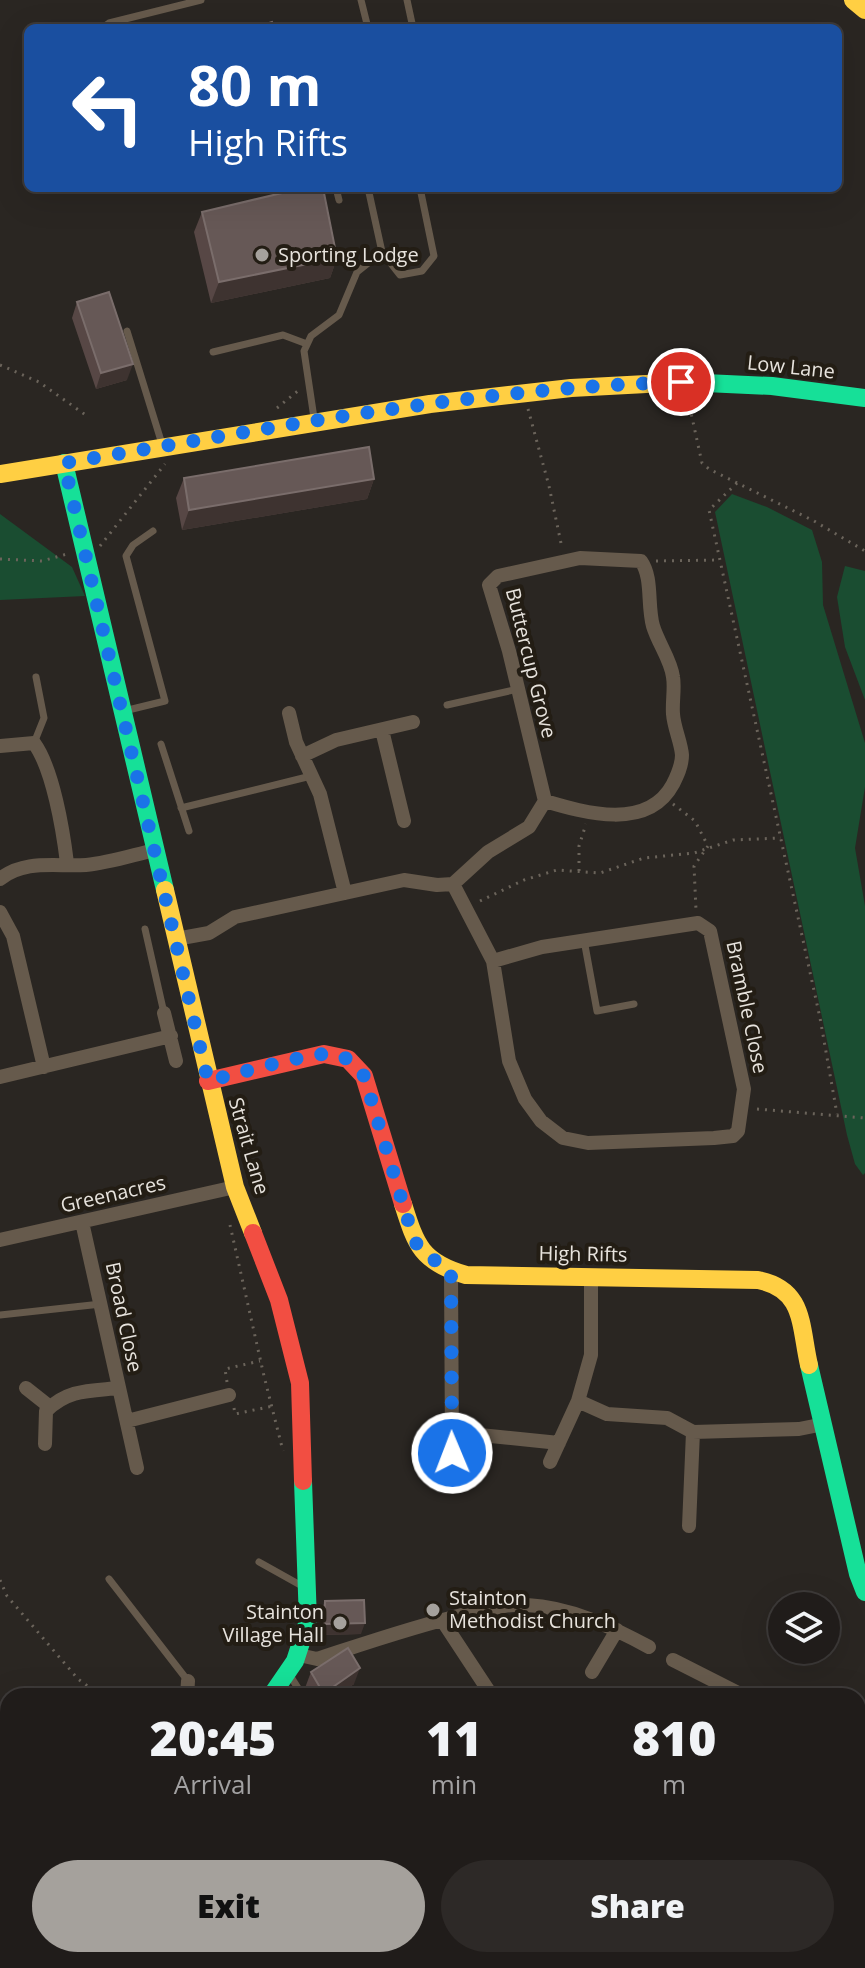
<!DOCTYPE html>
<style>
:root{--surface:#201c1a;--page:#2d2927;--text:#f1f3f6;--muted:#a2a1a2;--line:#3d3a39;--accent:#a5a19c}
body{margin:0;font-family:"Open Sans",sans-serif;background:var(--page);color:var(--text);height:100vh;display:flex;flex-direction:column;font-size:30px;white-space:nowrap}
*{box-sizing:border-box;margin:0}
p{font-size:26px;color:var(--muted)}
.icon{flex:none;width:44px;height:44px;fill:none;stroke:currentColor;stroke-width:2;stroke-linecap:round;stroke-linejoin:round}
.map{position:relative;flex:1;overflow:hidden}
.sheet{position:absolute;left:0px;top:1688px;width:866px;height:280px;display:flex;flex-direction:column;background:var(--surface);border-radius:24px 24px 0 0;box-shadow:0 8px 32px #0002,0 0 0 2px var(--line)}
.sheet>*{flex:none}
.top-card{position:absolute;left:24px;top:24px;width:818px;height:168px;border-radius:12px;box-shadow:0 8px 32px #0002,0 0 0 2px var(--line);background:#1a4fa0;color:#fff;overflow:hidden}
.buttons{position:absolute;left:768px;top:1592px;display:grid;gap:16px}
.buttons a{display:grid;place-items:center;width:72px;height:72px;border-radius:50%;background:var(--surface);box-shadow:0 8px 32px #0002,0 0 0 2px var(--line);font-size:40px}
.pin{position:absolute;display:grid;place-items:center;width:68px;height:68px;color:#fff;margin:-34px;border:4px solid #fff;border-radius:50%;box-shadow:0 2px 8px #0007}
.me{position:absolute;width:88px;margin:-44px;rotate:359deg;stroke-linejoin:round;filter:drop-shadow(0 0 6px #0008)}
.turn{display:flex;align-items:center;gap:28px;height:168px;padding:0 32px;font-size:36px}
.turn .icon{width:104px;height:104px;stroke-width:2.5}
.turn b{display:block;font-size:56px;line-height:68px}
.eta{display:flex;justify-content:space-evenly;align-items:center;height:136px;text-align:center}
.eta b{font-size:48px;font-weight:800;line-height:56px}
.action{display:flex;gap:16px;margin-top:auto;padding:16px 32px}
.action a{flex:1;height:92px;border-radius:48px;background:var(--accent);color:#111;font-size:32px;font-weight:800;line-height:92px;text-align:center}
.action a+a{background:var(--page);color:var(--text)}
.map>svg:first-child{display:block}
</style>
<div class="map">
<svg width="865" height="1968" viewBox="0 0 865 1968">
<rect width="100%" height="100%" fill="#2a2622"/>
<path fill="#1a4d31" d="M732,494L767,507L812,530L822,562L823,605L865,743V787L855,848L865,906V1173L863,1175L855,1164L847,1135L715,512Z
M0,514L72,567L85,596L0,600Z
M845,566L865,571V700L845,647L837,597Z"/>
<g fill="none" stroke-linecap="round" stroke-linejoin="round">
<path stroke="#6b645b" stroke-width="3" stroke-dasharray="2 6" stroke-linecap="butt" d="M0,365L39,382L87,416
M688,399L702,463L709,469L814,521L865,551
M277,408L299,390
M528,409L549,486L562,548
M737,483L709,510L820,1018L837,1114
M100,546L165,464
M0,559L42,561L67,554
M656,561L720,560
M673,804L695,821L708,846L694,866L696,910
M579,871V846L586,824
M480,901L524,880L557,870L600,873L644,858L694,853L733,840L781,838
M757,1109L865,1118
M230,1225L264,1376L283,1451
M227,1382L225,1369L260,1361
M234,1408L235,1414L273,1406
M0,1580L7,1596L78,1679L101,1696
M858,1892L865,1950"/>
<path stroke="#665a4c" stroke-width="7" d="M361,0L368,28
M407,0L413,28
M102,28L109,23L201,0
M336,188L339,200
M368,188L382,252L400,275L422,271L434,256L420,188
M127,331L162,444
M213,352L283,335L307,344
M314,418L304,351L311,336L339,315L357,272L382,252
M447,705L518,689
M124,711L165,701L126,556L133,545L153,531
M34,743L44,718L36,677
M161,744L189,831
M181,808L311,776
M145,929L164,1013
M584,940L597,1011L634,1004
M0,1315L101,1304
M259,1562L302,1586
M109,1579L188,1681
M289,1674L303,1696"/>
<path stroke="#665a4c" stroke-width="14" d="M289,713L296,742L320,794L345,893
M382,730L404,821
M0,746L34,743C53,769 63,830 67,863
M302,756L336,740L413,722
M0,879C25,859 56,867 86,865C109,863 133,855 155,850
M453,884L493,961L509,1061L525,1099L541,1121L563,1138L588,1143L714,1138L733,1136L738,1131L744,1089L710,931L698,923L542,947L493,961
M453,884L488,852L529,827L545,801L509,651L489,585L498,576L580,558L641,561C653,578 647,605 653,626C658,643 671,660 673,677C675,688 672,702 673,714C674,728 681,742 682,755C682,766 677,776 673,784C648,831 585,813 545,801
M0,912L13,936L44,1067
M176,939L209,933L235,917L404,880L437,885L453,884
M164,1013L176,1061
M0,1077L171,1036
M82,1222L137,1468
M0,1240L235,1187
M451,1271L452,1453
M26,1388L50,1407
M578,1401L607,1414L667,1418L693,1432L799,1429L824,1424
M127,1421L229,1395
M451,1432L559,1443
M45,1444L46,1411C68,1389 90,1391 119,1388
M550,1462L578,1401L591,1355V1276
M689,1526L693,1432
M442,1620L492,1696
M299,1655L317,1659C366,1643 415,1626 466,1614C486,1610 507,1603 527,1605C570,1607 612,1627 649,1647
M673,1660L744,1696
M592,1672L617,1630
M187,1696L188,1681
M858,1762L865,1764
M858,1867L865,1823
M858,1877L865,1878
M0,1901L8,1892
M352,1960L360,1968
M275,1963L277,1960
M547,1968L550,1960
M761,1968L765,1960"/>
<path stroke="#16e098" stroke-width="18" d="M684,382L772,386L865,398
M64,463L165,890
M809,1365L858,1574L865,1592
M271,1696L295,1661L308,1621L303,1481"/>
<path stroke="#ffcf43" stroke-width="18" d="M853,0L865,10
M0,474L430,404L571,388L684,382
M165,890L235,1187L253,1233
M403,1204C416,1245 421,1262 466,1275L758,1280C805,1289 800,1326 809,1365"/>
<path stroke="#f24e42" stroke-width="18" d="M208,1081L324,1054L348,1059L364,1076L403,1204
M253,1233L279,1300L300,1383L303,1481"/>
</g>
<path fill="#574745" d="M271,188H323L337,258L330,278L211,303L194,232L202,212L273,195Z
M77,302L127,380L96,389L72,318Z
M184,478L374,479L367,499L182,530L176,498Z
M325,1601L361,1634L320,1635L321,1612Z
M311,1672L354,1684L338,1695L339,1696H310L305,1688Z"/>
<path fill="#3e3330" d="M337,258L330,278L211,303L219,282Z
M133,364L127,380L96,389L101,373Z
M374,479L367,499L182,530L189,510Z
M365,1623L361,1634L320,1635L324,1624Z
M360,1668L354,1684L337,1696L333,1687Z"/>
<path fill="#665856" stroke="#7a6d6b" stroke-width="2" d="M272,22L274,28H253Z
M284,188H323L337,258L219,282L202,212L286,192Z
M109,292L133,364L101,373L77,302Z
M369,447L374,479L189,510L184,478Z
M364,1600L365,1623L324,1624L325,1601Z
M348,1648L360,1668L333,1687L339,1696H325L311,1672Z"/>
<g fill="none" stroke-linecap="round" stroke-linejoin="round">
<path stroke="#1a73e8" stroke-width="14" stroke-dasharray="0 25.2" d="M452,1453L451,1271L422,1252L414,1240L364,1076C356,1065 348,1057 334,1054C314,1051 233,1075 208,1081L64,463C269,429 473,388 681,382"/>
</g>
<g fill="#a5a19c" stroke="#231d14" stroke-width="3">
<circle cx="262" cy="255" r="8"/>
<circle cx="433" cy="1610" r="8"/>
<circle cx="340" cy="1623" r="8"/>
</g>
<g text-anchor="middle" stroke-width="8" stroke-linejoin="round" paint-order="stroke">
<g font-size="20" fill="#e7e3dd" stroke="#231d14" text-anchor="start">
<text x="278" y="262">Sporting Lodge</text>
<text x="449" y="1605">Stainton<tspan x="449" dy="23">Methodist Church</tspan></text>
<text x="324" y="1619" text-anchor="end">Stainton<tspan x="324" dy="23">Village Hall</tspan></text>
</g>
<g font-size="20" fill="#e7e3dd" stroke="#231d14">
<text transform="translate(791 367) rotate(6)" y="7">Low Lane</text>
<text transform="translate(531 663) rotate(76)" y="7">Buttercup Grove</text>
<text transform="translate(747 1007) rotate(78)" y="7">Bramble Close</text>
<text transform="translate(249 1146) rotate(74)" y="7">Strait Lane</text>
<text transform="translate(113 1194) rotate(-13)" y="7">Greenacres</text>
<text transform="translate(583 1254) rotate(1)" y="7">High Rifts</text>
<text transform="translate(124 1317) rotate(78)" y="7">Broad Close</text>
</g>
</g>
</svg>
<div class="buttons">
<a><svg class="icon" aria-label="layers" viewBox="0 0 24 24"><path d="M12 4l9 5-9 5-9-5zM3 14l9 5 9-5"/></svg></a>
</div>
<div class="pin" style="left:681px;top:382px;background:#d93025"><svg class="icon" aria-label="arrive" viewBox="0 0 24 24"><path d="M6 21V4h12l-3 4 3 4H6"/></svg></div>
<svg class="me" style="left:452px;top:1453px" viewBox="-20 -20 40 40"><circle r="17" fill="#1a73e8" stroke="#fff" stroke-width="3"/><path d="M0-11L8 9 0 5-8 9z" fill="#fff"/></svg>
<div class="top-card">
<div class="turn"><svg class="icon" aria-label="left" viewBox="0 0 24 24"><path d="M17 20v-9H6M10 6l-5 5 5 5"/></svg><div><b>80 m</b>High Rifts</div></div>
</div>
<section class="sheet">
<div class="eta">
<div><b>20:45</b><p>Arrival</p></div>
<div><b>11</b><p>min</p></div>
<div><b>810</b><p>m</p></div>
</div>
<div class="action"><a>Exit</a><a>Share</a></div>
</section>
</div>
